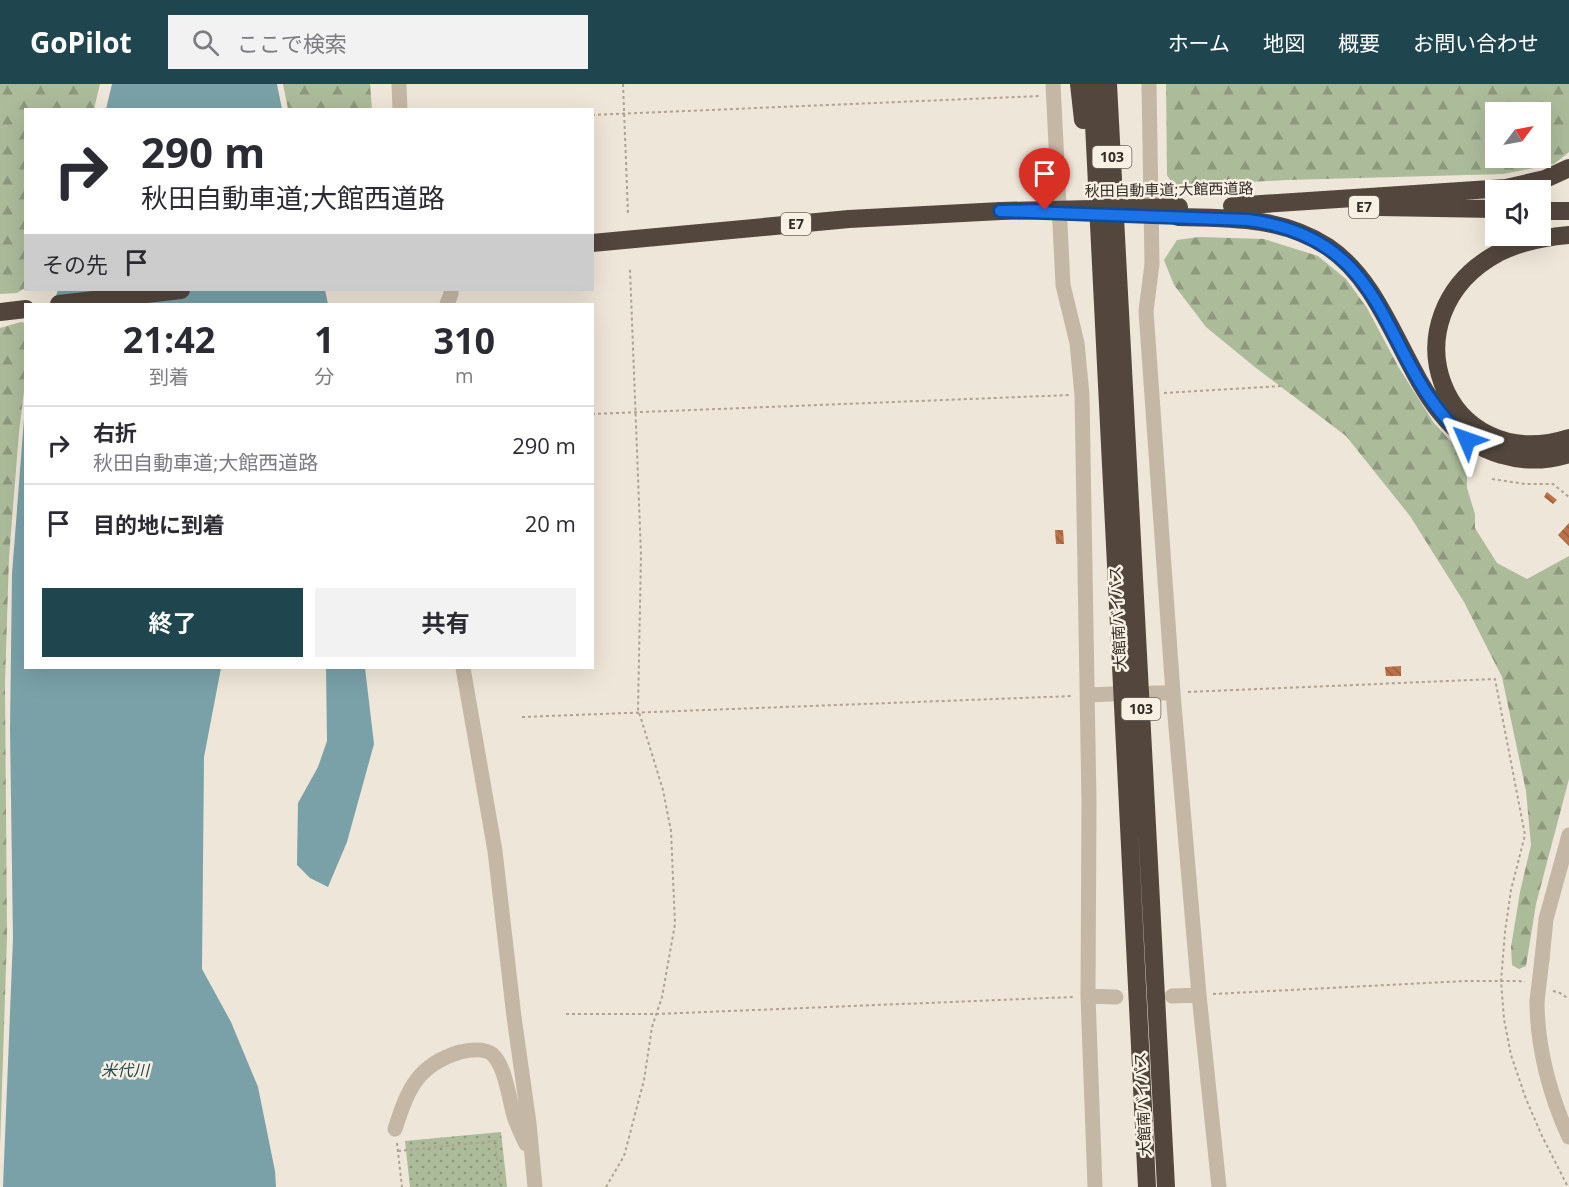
<!DOCTYPE html>
<html lang="ja">
<meta charset="utf-8">
<style>
:root{--surface:#fff;--page:#f2f2f3;--text:#2b2b33;--muted:#7c7c81;--line:#e1e1e2;--accent:#1f464f}
body{margin:0;font-family:"Open Sans","Noto Sans JP",sans-serif;background:var(--page);color:var(--text);height:100vh;display:flex;flex-direction:column;font-size:22px;white-space:nowrap}
*{box-sizing:border-box;margin:0}
p{font-size:20px;color:var(--muted)}
.icon{flex:none;width:33px;height:33px;fill:none;stroke:currentColor;stroke-width:2;stroke-linecap:round;stroke-linejoin:round}
.map{position:relative;flex:1;overflow:hidden}
.sheet{position:absolute;left:24px;top:219px;width:570px;height:366px;display:flex;flex-direction:column;background:var(--surface);border-radius:0px;box-shadow:0 6px 24px #0002}
.sheet>*{flex:none}
.banner{position:absolute;left:24px;top:24px;width:570px;height:183px;border-radius:0px;box-shadow:0 6px 24px #0002;background:#fff;color:var(--text);overflow:hidden}
.needle{width:39px;rotate:58deg}
.tools{position:absolute;left:1485px;top:18px;display:grid;gap:12px}
.tools a{display:grid;place-items:center;width:66px;height:66px;border-radius:0px;background:var(--surface);box-shadow:0 6px 24px #0002;font-size:30px}
.pin{position:absolute;display:grid;place-items:center;width:51px;height:51px;color:#fff;margin:-62px -26px;border-radius:50% 50% 50% 0;rotate:-45deg;box-shadow:0 0 6px #0007}
.pin .icon{rotate:45deg}
.me{position:absolute;width:66px;margin:-33px;rotate:313deg;stroke-linejoin:round;filter:drop-shadow(0 0 4px #0008)}
.turn{display:flex;align-items:center;gap:21px;height:126px;padding:0 18px;font-size:27px}
.turn .icon{width:78px;height:78px;stroke-width:2.5}
.turn b{display:block;font-size:42px;line-height:51px}
.then{display:flex;align-items:center;height:57px;padding:0 18px;background:#0003;gap:12px;font-size:22px}
.eta{display:flex;justify-content:space-evenly;align-items:center;height:102px;text-align:center}
.eta b{font-size:36px;font-weight:700;line-height:42px}
.action{display:flex;gap:12px;margin-top:auto;padding:12px 18px}
.action a{flex:1;height:69px;border-radius:0px;background:var(--accent);color:#fff;font-size:24px;font-weight:700;line-height:69px;text-align:center}
.action a+a{background:var(--page);color:var(--text)}
ul{padding:0;list-style:none}
li{display:flex;align-items:center;gap:18px;height:78px;padding:0 18px;border-top:2px solid var(--line)}
li div{flex:1}
li b{display:block;font-size:22px}
li em{font-style:normal}
header{display:flex;align-items:center;gap:36px;box-sizing:border-box;height:84px;padding:0 30px;background:var(--accent);color:#fff}
header strong{font-size:28px}
nav{display:flex;gap:33px;margin-inline-start:auto;font-size:21px}
.search{width:420px;height:54px;background:var(--page);display:flex;align-items:center;gap:15px;box-sizing:border-box;padding:0 21px;border-radius:0px;color:var(--muted);font-size:22px}
.map>svg:first-child{display:block}
</style>
<header>
<strong>GoPilot</strong>
<div class="search"><svg class="icon" aria-label="search" viewBox="0 0 24 24"><circle cx="10" cy="10" r="6"/><path d="M15 15l6 6"/></svg>ここで検索</div>
<nav><a>ホーム</a><a>地図</a><a>概要</a><a>お問い合わせ</a></nav>
</header>
<div class="map">
<svg width="1569" height="1103" viewBox="0 0 1569 1103">
<defs>
<pattern id="forest-firs" width="22" height="20" patternUnits="userSpaceOnUse" patternTransform="scale(1.5)"><rect width="22" height="20" fill="#acbb9a"/><path d="M5 1l3.5 6h-7zM16 11l3.5 6h-7z" fill="#8d987d"/></pattern>
<pattern id="park-dots" width="8" height="8" patternUnits="userSpaceOnUse" patternTransform="scale(1.5)"><rect width="8" height="8" fill="#acbb9a"/><path d="M2 2h.1M6 6h.1" fill="none" stroke="#8d987d" stroke-width="1.8" stroke-linecap="round"/></pattern>
<pattern id="building-back-hatch" width="6" height="6" patternUnits="userSpaceOnUse" patternTransform="scale(1.5)"><rect width="6" height="6" fill="#bb7149"/><path d="M-1 5l2 2M0 0l6 6M5-1l2 2" fill="none" stroke="#995d3d"/></pattern>
</defs>
<rect width="100%" height="100%" fill="#eee6d8"/>
<path fill="url(#forest-firs)" fill-rule="evenodd" d="M0,0H100L94,25L26,26L25,204L17,209L0,210Z
M283,0H370L372,25H288Z
M1166,0H1569V68L1554,80L1503,90L1287,96L1174,102L1167,91ZM1496,28H1540V74H1496Z
M1199,153L1264,155L1318,172L1346,195L1367,224L1399,284L1434,339L1467,375V404L1475,430V444L1497,479L1527,495L1569,472V695L1536,820L1526,882L1519,885L1512,881L1511,863L1520,808L1531,761L1526,707L1502,593L1464,518L1410,432L1346,352L1256,284L1206,243L1174,201L1164,176L1177,156Z
M21,238L25,239V299L19,348L9,473L5,599L7,853L0,1063V244Z"/>
<path fill="url(#park-dots)" d="M501,1048L507,1103H410L405,1057Z"/>
<path fill="#7aa1a8" d="M112,0H277L282,25H106Z
M58,206H325L328,220H53Z
M25,322L26,584H221L204,673L202,885L231,938L258,1003L275,1087L276,1103H3L13,854L10,645L12,490Z
M326,584H365L374,660L347,758L328,803L310,794L297,781L298,719L318,683L327,657Z"/>
<path fill="url(#building-back-hatch)" d="M1547,408L1557,416L1553,420L1544,413Z
M1569,439V462L1558,451Z
M1055,446H1063L1064,460H1056Z
M1401,582V592H1386L1385,583Z"/>
<g fill="none" stroke-linecap="round" stroke-linejoin="round">
<path stroke="#b0a190" stroke-width="2" stroke-dasharray="3 3" stroke-linecap="butt" d="M623,0L628,130
M592,31L1039,12
M1164,309L1282,302
M592,330L1070,311
M1492,395L1525,400H1553L1569,413
M1188,608L1495,595L1525,751L1511,806L1505,848L1501,897L1504,935L1511,971L1526,1015L1542,1052L1568,1103
M522,633L1073,612
M1553,907L1560,909L1569,915
M1213,910L1465,897H1519L1525,898
M566,930H657L1073,913
M397,1059L402,1103
M398,1067L495,1057L500,1103
M606,1103L624,1072L628,1057L644,996L652,943L662,913L675,840L671,747L663,706L638,625L641,471L630,185"/>
<path stroke="#c5b7a5" stroke-width="15" d="M399,0L400,26
M1053,0L1063,201L1077,259L1082,311L1089,718L1088,912L1095,1103
M1149,0L1152,180L1146,227L1173,609L1199,911L1219,1103
M447,220L451,210V206
M463,584L495,767L514,933L529,1039L535,1103
M1152,609H1173
M1088,611L1112,610
M1542,875L1546,835L1569,751
M1088,912L1116,913
M1172,912L1199,911
M1537,917C1537,963 1550,1012 1569,1053
M395,1045C408,1005 417,981 460,968C469,966 484,964 492,970C506,982 509,1017 515,1035C518,1043 522,1052 526,1060"/>
<path stroke="#52463d" stroke-width="18" d="M1079,0L1083,36
M1092,0L1147,1103
M1108,0L1166,1103
M1232,122L1506,104L1545,95L1569,84
M1379,123L1496,125
M1540,127H1569
M1178,133C1231,134 1283,133 1328,163C1405,215 1407,345 1502,371C1525,378 1546,377 1569,370
M1569,151C1545,153 1520,158 1498,169C1383,231 1442,394 1569,354
M592,159L849,135L1001,127
M59,220L181,206
M0,228L26,225"/>
<path stroke="#c5b7a5" stroke-width="15" d="M1537,917L1542,875"/>
<path stroke="#52463d" stroke-width="18" d="M1001,127L1179,123"/>
</g>
<g fill="none" stroke-linecap="round" stroke-linejoin="round">
<g stroke="#114b97" stroke-width="15">
<path id="route" d="M1045,126L1000,127L1248,136C1398,156 1376,277 1467,356"/>
</g>
<use href="#route" stroke="#1a73e8" stroke-width="10"/>
</g>
<g text-anchor="middle" stroke-width="5" stroke-linejoin="round" paint-order="stroke">
<g fill="#f7f0e3" stroke="#6c665f" stroke-width="1.5">
<rect x="1092.5" y="62" width="39" height="22" rx="4.5"/>
<rect x="1349" y="112" width="30" height="22" rx="4.5"/>
<rect x="781" y="129" width="30" height="22" rx="4.5"/>
<rect x="1121.5" y="614" width="39" height="22" rx="4.5"/>
</g>
<g font-size="14" font-weight="bold" fill="#312b26">
<text x="1112" y="78">103</text>
<text x="1364" y="128">E7</text>
<text x="796" y="145">E7</text>
<text x="1141" y="630">103</text>
</g>
<g font-size="15" fill="#312b26" stroke="#f7f0e3">
<text transform="translate(1169 106) rotate(-1)" y="5">秋田自動車道;大館西道路</text>
<text transform="translate(1118 534) rotate(-93)" y="5">大館南バイパス</text>
<text transform="translate(1143 1020) rotate(-93)" y="5">大館南バイパス</text>
</g>
<g font-size="16" font-style="italic" fill="#1f464f" stroke="#f7f0e3">
<text x="125" y="992">米代川</text>
</g>
</g>
</svg>
<div class="tools">
<a><svg class="needle" viewBox="-14 -14 28 28"><path d="M0-13l5 13h-10z" fill="#e53935"/><path d="M0 13l5-13h-10z" fill="#7c7c81"/></svg></a>
<a><svg class="icon" aria-label="sound" viewBox="0 0 24 24"><path d="M4 9h4l5-4v14l-5-4H4zM17 9q2 3 0 6"/></svg></a>
</div>
<div class="pin" style="left:1045px;top:126px;background:#d93025"><svg class="icon" aria-label="arrive" viewBox="0 0 24 24"><path d="M6 21V4h12l-3 4 3 4H6"/></svg></div>
<svg class="me" style="left:1467px;top:356px" viewBox="-20 -20 40 40"><path d="M0-17L14 15 0 8-14 15z" fill="#1a73e8" stroke="#fff" stroke-width="4"/></svg>
<div class="banner">
<div class="turn"><svg class="icon" aria-label="right" viewBox="0 0 24 24"><path d="M7 20v-9h11M14 6l5 5-5 5"/></svg><div><b>290 m</b>秋田自動車道;大館西道路</div></div>
<div class="then">その先<svg class="icon" aria-label="arrive" viewBox="0 0 24 24"><path d="M6 21V4h12l-3 4 3 4H6"/></svg></div>
</div>
<section class="sheet">
<div class="eta">
<div><b>21:42</b><p>到着</p></div>
<div><b>1</b><p>分</p></div>
<div><b>310</b><p>m</p></div>
</div>
<ul>
<li><svg class="icon" aria-label="right" viewBox="0 0 24 24"><path d="M7 20v-9h11M14 6l5 5-5 5"/></svg><div><b>右折</b><p>秋田自動車道;大館西道路</p></div><em>290 m</em></li>
<li><svg class="icon" aria-label="arrive" viewBox="0 0 24 24"><path d="M6 21V4h12l-3 4 3 4H6"/></svg><div><b>目的地に到着</b></div><em>20 m</em></li>
</ul>
<div class="action"><a>終了</a><a>共有</a></div>
</section>
</div>
